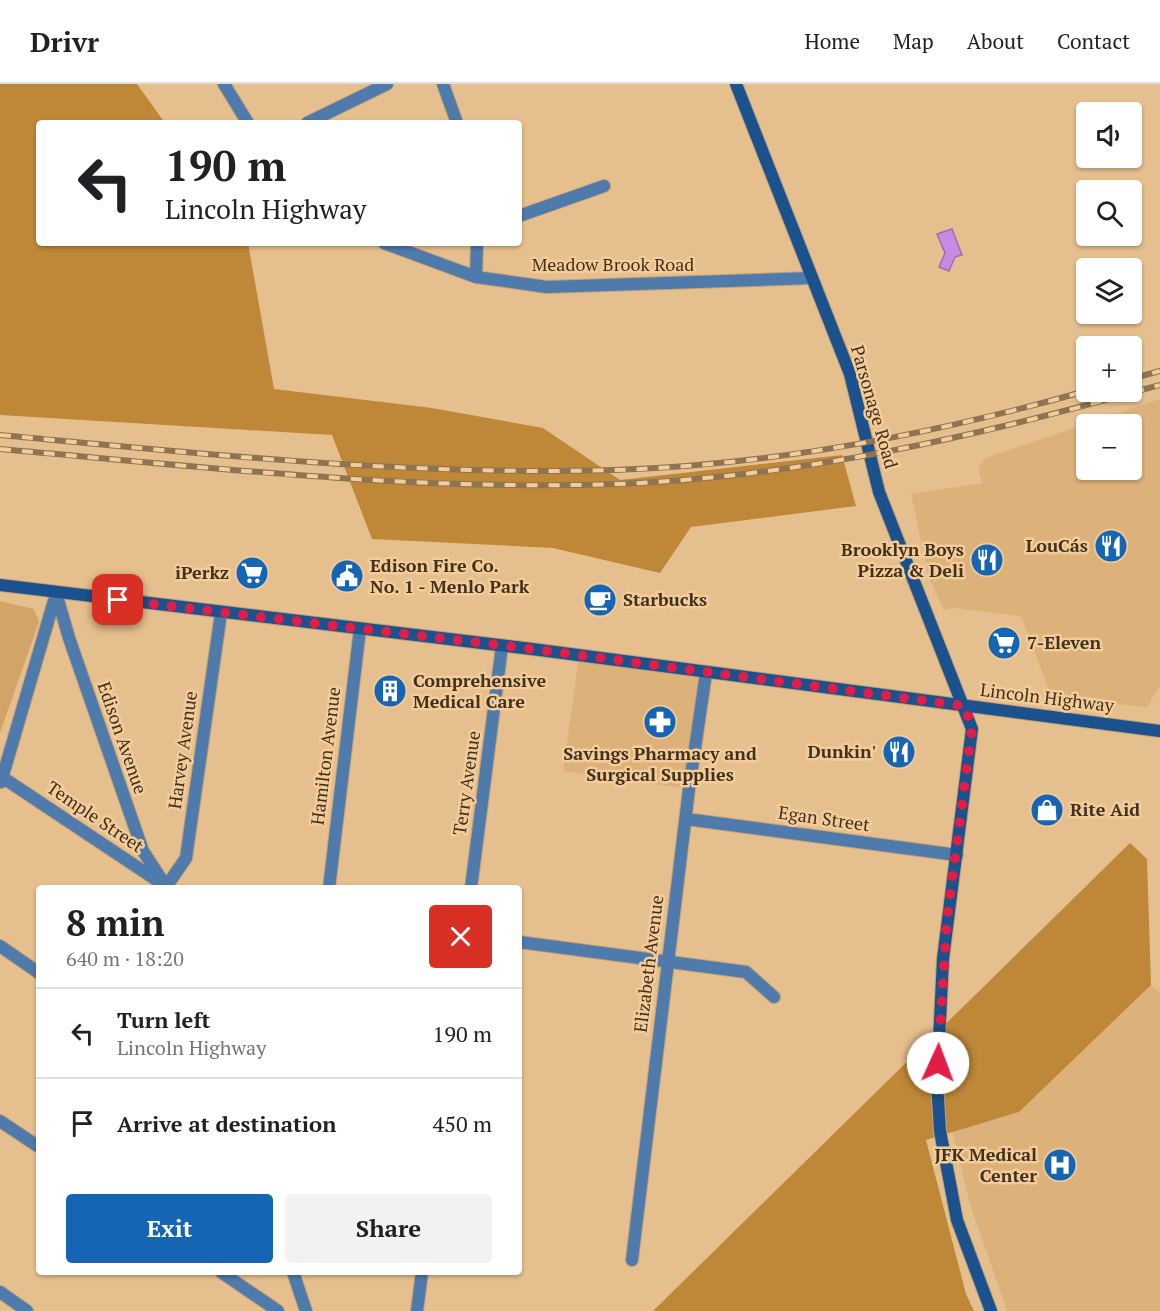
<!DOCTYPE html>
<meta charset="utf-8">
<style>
:root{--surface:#fff;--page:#f2f2f2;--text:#202124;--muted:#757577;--line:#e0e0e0;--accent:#1665b4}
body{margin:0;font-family:"PT Serif",serif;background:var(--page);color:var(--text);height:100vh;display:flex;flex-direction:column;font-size:22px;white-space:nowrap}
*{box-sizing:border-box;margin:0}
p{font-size:20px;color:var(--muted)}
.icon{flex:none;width:33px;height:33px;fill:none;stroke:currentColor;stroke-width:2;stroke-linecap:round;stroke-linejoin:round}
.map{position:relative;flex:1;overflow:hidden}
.drawer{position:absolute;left:36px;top:801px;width:486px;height:390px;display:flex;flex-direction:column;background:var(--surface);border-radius:6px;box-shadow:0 2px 4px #0004}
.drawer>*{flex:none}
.banner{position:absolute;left:36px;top:36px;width:486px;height:126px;border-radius:6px;box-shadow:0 2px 4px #0004;background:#fff;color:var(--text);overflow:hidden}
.buttons{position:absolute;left:1076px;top:18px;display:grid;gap:12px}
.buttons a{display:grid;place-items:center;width:66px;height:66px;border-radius:6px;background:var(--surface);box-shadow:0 2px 4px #0004;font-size:30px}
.pin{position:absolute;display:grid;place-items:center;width:51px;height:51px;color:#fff;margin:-26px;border-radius:12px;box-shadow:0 3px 9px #0006}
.me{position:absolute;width:66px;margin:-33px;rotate:2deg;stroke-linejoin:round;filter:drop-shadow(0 0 4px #0008)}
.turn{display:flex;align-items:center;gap:21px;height:126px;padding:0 30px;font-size:27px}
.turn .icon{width:78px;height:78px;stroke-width:2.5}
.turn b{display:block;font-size:42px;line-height:51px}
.round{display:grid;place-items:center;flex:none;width:63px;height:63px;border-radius:6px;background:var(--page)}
.head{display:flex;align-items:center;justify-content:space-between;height:102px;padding:0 30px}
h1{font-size:36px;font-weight:700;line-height:45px}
.action{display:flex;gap:12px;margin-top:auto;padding:12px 30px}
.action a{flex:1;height:69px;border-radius:6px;background:var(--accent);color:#fff;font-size:24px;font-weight:700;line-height:69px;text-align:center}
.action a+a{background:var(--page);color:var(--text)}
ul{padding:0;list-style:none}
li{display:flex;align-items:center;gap:18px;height:90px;padding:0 30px;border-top:2px solid var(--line)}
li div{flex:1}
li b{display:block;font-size:22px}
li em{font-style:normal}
header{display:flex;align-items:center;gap:36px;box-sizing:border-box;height:84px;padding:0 30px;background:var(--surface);border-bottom:2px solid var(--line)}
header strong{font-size:28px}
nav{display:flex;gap:33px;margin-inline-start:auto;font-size:21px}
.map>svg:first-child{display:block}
</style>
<header>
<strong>Drivr</strong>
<nav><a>Home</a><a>Map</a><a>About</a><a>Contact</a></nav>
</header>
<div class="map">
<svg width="1160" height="1227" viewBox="0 0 1160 1227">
<rect width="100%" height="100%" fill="#e6bf8e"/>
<path fill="#ddb27a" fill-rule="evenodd" d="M1160,315V602L1147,623L1052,614L1021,532L953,524L944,526L929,494L911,410L982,399L978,384L985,374ZM1086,340H1131V386H1086Z
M579,572L706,589L689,705L563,687Z
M1151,901L1160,909V1227H1007L970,1120L951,1042L1019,1028Z"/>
<path fill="#d2a467" d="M0,517L34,525L39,538L0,649Z"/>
<path fill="#bf8838" d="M0,0H137L165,39H39V159H248L274,305L432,324L543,344L620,396L842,371L856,422L691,443L660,489L553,464L372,455L332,351L0,331Z
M1130,759L1147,775L1151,901L1019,1028L926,1056L966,1210L974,1227H653Z"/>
<path fill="#c78ae7" stroke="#9e6faa" stroke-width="1.5" d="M952,145L962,171L955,173L949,187L939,183L945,169L937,150Z"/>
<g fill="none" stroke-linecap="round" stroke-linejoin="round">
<g stroke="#c1a075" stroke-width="14">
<path id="street" d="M224,0L248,39
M443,0L457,39
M307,39L387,0
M519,132L604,102
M384,159L476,193L547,203L812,194
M476,193L477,159
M56,509L69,554L143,767L167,804
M2,693L161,799
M1,698L56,510
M686,735L957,771
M166,803L186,774L221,529
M329,804L360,545
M471,804L502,562
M519,858L746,888L774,913
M0,862L39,889
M0,1037L39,1063
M632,1176L689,705L706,589
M221,1188L278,1227
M293,1188L306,1227
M0,1208L27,1227
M417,1227L422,1188"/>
</g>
<g stroke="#c1a075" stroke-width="14">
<path id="secondary" d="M736,0L850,290L879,408L972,645L943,875L937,998L940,1047L957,1136L991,1227
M0,501L532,565L1160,647"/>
</g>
<use href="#street" stroke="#4e7aac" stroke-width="12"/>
<use href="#secondary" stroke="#1b528d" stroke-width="12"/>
<g stroke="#8e7452" stroke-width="6">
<path id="rail" d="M1131,295L1160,287
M0,351C204,370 410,392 615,386C773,381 934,350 1086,307
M0,365C205,383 411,407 617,400C802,393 983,351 1160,301"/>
</g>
<use href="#rail" stroke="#f3cc9a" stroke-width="4" stroke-dasharray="11" stroke-linecap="butt"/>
</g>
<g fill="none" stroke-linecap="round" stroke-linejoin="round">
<path stroke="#e11d48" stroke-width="10" stroke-dasharray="0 18" d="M118,516L532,565L965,622L972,645L947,835L938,979"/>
</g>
<defs>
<g id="restaurant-disc" transform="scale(1.725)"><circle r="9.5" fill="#1665b4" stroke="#f3cc9a"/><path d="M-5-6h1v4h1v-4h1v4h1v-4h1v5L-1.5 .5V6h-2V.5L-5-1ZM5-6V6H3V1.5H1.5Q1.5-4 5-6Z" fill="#fff"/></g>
<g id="supermarket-disc" transform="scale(1.725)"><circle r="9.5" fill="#1665b4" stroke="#f3cc9a"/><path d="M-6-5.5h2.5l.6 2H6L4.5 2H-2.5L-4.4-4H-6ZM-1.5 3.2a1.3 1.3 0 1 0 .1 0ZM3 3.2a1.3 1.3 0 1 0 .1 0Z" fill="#fff"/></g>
<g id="civic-disc" transform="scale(1.725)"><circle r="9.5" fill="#1665b4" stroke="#f3cc9a"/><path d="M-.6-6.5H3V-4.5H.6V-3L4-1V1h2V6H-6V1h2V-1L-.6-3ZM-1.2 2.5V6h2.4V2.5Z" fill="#fff"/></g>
<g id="cafe-disc" transform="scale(1.725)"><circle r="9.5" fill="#1665b4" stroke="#f3cc9a"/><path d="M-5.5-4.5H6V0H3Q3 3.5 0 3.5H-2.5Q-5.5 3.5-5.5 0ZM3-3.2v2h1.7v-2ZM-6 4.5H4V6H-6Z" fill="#fff"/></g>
<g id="building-disc" transform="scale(1.725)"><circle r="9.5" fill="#1665b4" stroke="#f3cc9a"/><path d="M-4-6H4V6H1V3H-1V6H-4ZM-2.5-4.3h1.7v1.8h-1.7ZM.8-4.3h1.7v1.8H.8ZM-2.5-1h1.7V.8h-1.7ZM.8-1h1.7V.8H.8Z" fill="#fff"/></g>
<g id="pharmacy-disc" transform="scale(1.725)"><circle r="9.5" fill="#1665b4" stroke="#f3cc9a"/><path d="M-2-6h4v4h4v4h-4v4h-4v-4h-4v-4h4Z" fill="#fff"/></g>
<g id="shop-disc" transform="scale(1.725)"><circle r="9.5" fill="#1665b4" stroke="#f3cc9a"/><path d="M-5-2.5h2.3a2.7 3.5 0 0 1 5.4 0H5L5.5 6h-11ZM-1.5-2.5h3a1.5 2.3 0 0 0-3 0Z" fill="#fff"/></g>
<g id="hospital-disc" transform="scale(1.725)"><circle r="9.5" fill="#1665b4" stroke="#f3cc9a"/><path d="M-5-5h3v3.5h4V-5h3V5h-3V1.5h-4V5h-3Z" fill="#fff"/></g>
</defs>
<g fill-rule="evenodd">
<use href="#restaurant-disc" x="1111" y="462"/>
<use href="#restaurant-disc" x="987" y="476"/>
<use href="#supermarket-disc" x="252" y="489"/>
<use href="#civic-disc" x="347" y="492"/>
<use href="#cafe-disc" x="600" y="516"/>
<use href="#supermarket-disc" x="1004" y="559"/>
<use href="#building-disc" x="390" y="607"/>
<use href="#pharmacy-disc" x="660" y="638"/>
<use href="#restaurant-disc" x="899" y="668"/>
<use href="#shop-disc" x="1047" y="726"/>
<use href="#hospital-disc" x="1060" y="1081"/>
</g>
<g text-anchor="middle" stroke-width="5" stroke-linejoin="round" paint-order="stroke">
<g font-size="18" fill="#40311d" stroke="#f3cc9a">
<text x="613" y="187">Meadow Brook Road</text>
<text transform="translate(874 323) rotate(74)" y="6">Parsonage Road</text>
<text transform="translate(1047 614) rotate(7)" y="6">Lincoln Highway</text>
<text transform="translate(122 654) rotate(71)" y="6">Edison Avenue</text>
<text transform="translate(183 666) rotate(-82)" y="6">Harvey Avenue</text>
<text transform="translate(326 672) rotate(-83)" y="6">Hamilton Avenue</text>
<text transform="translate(467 699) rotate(-82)" y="6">Terry Avenue</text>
<text transform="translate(95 733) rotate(34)" y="6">Temple Street</text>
<text transform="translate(824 735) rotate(8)" y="6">Egan Street</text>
<text transform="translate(649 880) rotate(-83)" y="6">Elizabeth Avenue</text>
</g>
<g font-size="18" font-weight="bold" fill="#40311d" stroke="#f3cc9a" text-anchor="end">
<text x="1088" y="468">LouCás</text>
<text x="964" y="472">Brooklyn Boys<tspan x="964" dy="21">Pizza &amp; Deli</tspan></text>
<text x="370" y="488" text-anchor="start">Edison Fire Co.<tspan x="370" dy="21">No. 1 - Menlo Park</tspan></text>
<text x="229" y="495">iPerkz</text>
<text x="623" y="522" text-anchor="start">Starbucks</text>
<text x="1027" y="565" text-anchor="start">7-Eleven</text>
<text x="413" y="603" text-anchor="start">Comprehensive<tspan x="413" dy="21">Medical Care</tspan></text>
<text x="876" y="674">Dunkin'</text>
<text x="660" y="676" text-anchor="middle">Savings Pharmacy and<tspan x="660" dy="21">Surgical Supplies</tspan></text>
<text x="1070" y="732" text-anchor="start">Rite Aid</text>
<text x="1037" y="1077">JFK Medical<tspan x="1037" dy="21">Center</tspan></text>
</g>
</g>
</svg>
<div class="buttons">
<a><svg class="icon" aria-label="sound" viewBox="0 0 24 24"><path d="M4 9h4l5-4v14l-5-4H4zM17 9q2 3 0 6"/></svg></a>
<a><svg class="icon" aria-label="search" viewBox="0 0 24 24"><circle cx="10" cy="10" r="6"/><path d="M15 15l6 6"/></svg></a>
<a><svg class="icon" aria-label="layers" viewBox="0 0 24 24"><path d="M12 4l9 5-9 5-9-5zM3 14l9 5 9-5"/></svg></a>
<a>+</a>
<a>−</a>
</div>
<div class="pin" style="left:118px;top:516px;background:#d93025"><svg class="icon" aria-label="arrive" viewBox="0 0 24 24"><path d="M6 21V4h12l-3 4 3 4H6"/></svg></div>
<svg class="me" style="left:938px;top:979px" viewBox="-20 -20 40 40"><circle r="19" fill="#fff"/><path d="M0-13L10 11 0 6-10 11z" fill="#e11d48"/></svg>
<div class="banner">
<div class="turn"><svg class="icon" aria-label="left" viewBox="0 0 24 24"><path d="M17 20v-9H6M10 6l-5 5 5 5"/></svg><div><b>190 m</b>Lincoln Highway</div></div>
</div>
<section class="drawer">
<div class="head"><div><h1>8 min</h1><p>640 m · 18:20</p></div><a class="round" style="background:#d93025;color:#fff"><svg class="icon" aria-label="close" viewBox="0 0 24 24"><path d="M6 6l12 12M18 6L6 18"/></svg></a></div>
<ul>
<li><svg class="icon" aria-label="left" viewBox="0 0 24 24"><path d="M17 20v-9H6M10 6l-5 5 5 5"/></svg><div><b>Turn left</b><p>Lincoln Highway</p></div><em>190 m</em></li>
<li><svg class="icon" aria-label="arrive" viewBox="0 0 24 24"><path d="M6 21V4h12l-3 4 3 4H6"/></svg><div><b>Arrive at destination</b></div><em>450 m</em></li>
</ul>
<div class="action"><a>Exit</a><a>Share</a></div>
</section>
</div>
